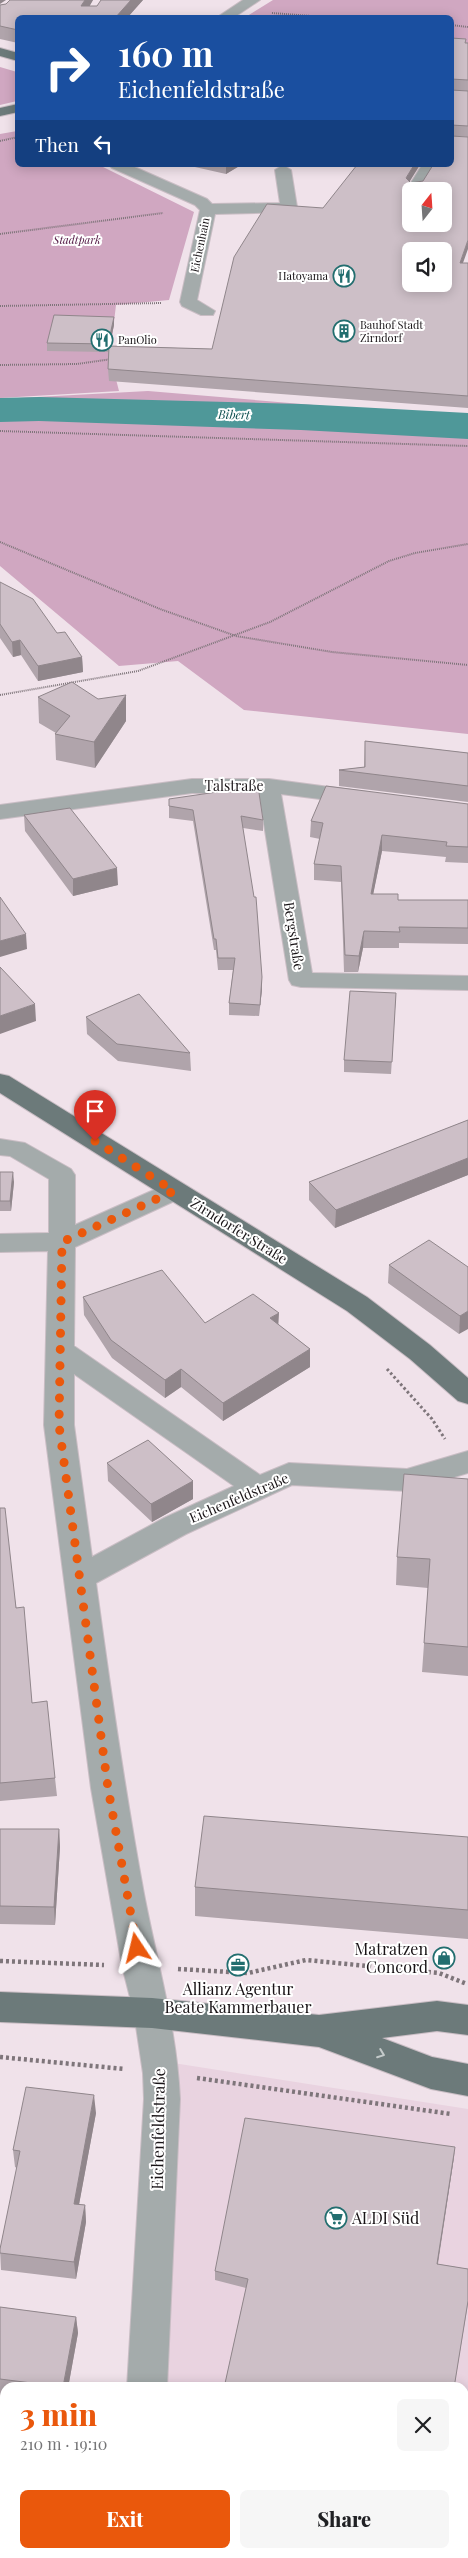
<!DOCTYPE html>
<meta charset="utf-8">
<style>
:root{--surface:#fff;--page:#f6f6f6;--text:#202124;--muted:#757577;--accent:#ea580c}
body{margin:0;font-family:"Playfair Display",serif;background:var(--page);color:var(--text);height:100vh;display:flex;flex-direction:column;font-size:19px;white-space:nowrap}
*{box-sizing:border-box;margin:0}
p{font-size:16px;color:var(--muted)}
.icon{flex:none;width:28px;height:28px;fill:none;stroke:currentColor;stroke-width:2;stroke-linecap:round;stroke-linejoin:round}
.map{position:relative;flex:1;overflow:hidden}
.panel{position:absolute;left:0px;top:2382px;width:469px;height:176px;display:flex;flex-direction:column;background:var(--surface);border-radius:15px 15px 0 0;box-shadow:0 2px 12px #0003}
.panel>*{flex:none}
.guide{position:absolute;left:15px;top:15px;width:439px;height:152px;border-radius:8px;box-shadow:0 2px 12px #0003;background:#1a4fa0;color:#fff;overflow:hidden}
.needle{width:32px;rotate:17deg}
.buttons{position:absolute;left:402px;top:182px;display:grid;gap:10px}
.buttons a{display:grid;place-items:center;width:50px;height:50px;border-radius:8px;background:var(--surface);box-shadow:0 2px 12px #0003;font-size:25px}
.pin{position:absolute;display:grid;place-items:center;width:42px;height:42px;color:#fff;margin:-51px -21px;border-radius:50% 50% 50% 0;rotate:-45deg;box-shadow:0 0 5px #0007}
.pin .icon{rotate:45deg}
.me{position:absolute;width:55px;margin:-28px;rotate:350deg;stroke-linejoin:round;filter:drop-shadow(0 0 4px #0008)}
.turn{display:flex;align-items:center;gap:18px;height:105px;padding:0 20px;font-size:22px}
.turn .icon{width:65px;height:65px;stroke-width:2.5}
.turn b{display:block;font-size:35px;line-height:42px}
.then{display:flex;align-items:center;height:48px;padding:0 20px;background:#0003;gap:10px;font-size:19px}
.round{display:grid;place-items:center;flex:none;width:52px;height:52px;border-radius:8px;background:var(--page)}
.head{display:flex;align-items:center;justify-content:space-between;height:85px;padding:0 20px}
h1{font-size:30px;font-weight:800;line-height:38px;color:var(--accent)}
.cta{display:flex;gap:10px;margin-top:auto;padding:10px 20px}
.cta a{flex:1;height:58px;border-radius:8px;background:var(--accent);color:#fff;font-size:20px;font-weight:800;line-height:58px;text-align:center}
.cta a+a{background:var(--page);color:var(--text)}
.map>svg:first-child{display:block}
</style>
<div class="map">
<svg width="468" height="2558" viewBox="0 0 468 2558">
<rect width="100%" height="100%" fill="#f0e2ea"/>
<path fill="#e9d3e0" d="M167,2062L468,2109V2558H160V2554H464V2388L163,2387Z"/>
<path fill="#d0a7c1" d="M273,0H468V49L451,48V18H244Z
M0,67L17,72V101L0,105Z
M17,131L18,165H99L194,212L169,300L116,305L110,356L119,391L0,398V134Z
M148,391L468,418V734L244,710L178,661L119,666L0,566V399Z"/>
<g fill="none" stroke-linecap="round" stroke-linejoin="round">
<path fill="#4f9899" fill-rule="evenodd" d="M39,397L301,404L468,413V439L301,430L39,421L0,422V398Z"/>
<g stroke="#c9bdc4" stroke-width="2">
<path id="minor" d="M243,0H260L233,18H216Z
M109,165H130L207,199L212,204L280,203L275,170L283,165L291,170L297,207L289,212L215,214L197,300L215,311L213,315H201L182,306L180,302L200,210L195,205L112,168Z
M422,165H438L421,191L410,192L407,189Z
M192,779H269L367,792L370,797L367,802L359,804L281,794L312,973L468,976V990L301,987L292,985L289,980L259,793H192L0,819V805Z
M0,1139L25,1143L71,1169L75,1175V1225L165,1185L174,1182L183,1185L187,1191L183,1197L75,1247L74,1346L260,1475L289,1463L407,1469L468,1451V1473L407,1491L292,1485L186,1534L96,1583C110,1687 125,1791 144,1894C157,1962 177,2030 180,2099L167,2388H127L144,2099L143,2073L134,2013L122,1966L91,1788L44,1425L48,1251L0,1252V1234L49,1233V1179L10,1156L0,1155ZM74,1374L234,1486L164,1518L92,1557L74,1425Z
M118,2554H160V2558H118Z"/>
</g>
<g stroke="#c9bdc4" stroke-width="2">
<path id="major" d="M0,48L18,53V61L0,56Z
M18,104V112L0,116V108Z
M0,1074L9,1076L367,1297L430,1345L468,1378V1404L458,1401L410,1359L347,1311L0,1093Z
M0,1992L152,1998L319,2015L437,2001L468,2005V2035L437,2031L382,2038L432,2057L468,2064V2096L431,2089L319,2047L152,2028L0,2022Z"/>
</g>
<path stroke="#7e757a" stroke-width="2" stroke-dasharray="1 1" stroke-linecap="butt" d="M272,13L337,18
M451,25L468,27
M0,141L18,137
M0,234L163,213
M0,306L162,303
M0,365L77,364L112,359
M0,431L468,446
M0,542L160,609L236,636L332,652L468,665
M0,695L138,671L270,622L389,561L415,553L468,544"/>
<path stroke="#7e757a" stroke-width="3" stroke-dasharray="2.5 2.5" stroke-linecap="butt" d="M387,1369L432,1419L445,1439"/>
<path stroke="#7e757a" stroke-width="4.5" stroke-dasharray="3 3" stroke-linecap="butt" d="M0,1961L104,1965
M178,1969L248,1973L306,1960L439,1973L467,1984
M0,2057L124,2069
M197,2078L451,2114"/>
<use href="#minor" fill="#a4abab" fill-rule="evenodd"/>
<use href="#major" fill="#6c7a7a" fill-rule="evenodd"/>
</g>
<path fill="#b0a4ab" d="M10,0H93L89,6H97L101,0H143L127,18H18V43L0,39V5L6,4Z
M451,38L468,43V91L451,90Z
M451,90L468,91V137L451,136Z
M186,165H241L226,174Z
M410,182L463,263H468V408L109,381L108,369L109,346L108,352L47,351V343L114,325L109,346L212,349L323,208Z
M0,582L82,657L83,672L38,681L21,655L13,657L0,638Z
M38,697L98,699L126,721L95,768L56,760L55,734L56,733L39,723Z
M365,741L468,753V802L339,786V770L364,767Z
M169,799L263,820V831L243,828L262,989L259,1016L229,1015V1003L233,970H218L216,950H214L193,821L169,818Z
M468,804V863L445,862L446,857L382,851L373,894L398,900H468V944L399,943V948H363L358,972H344L341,882L314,880V864L320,839L310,837L311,821Z
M24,815L118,885L73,896L25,831Z
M396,993L391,1074L344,1072V1060Z
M86,1017L190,1053L191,1071L118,1061L87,1034Z
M468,1120V1175L335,1228L309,1200V1182Z
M0,1172L14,1182L11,1211H0Z
M389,1265L468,1267L459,1334L388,1283Z
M83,1297L205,1323L278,1325L310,1349V1367L223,1421L181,1387L165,1398L112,1358L84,1315Z
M107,1463L193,1481V1499L152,1522L108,1481Z
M468,1479V1676L422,1672L428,1588L396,1585L397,1557Z
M0,1508L32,1703L55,1778L57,1796L0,1801Z
M0,1829H59L60,1847L55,1925L0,1924Z
M468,1837V1939L195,1916V1887Z
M96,2113L79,2204L85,2205L86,2222L76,2279L1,2270L0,2249L17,2168L15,2167L13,2150Z
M454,2157L438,2264L468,2269V2303L454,2388H224L246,2288L215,2280V2271Z
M0,2307L76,2317L78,2333L68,2388H5V2396L0,2395Z"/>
<path fill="#90868b" d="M0,0H6L0,4Z
M85,0H93L83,18L81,6Z
M131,0H143L127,18H115Z
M226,165H241L226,174Z
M414,165H420L405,189L406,178Z
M468,240V249L459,274L460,263Z
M114,317V325L108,352V344Z
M20,640L21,655L13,657L12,642Z
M82,657L83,672L38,681V666Z
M126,695V721L95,768L94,742Z
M382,835V851L370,910L371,894Z
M117,868L118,885L73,896V879Z
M364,931L363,948L358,972L359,956Z
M26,934L27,949L0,957V941Z
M262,977V989L259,1016L260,1005Z
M35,1004L36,1021L0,1034V1016Z
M468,1158V1175L335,1228L336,1210Z
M13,1172L14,1182L11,1211L10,1201Z
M468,1311V1329L459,1334L460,1316Z
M279,1313L278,1331L270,1318Z
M310,1349V1367L223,1421V1403Z
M181,1369V1387L165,1398V1380Z
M193,1481V1499L152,1522L151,1504Z
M59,1829L60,1847L55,1925L54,1907Z
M94,2095L96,2113L76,2221L74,2204Z
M455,2147L454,2157L436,2274L437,2264Z
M85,2205L86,2222L76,2279L74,2262Z
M76,2317L78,2333L68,2388H63Z"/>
<path fill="#cdbfc7" stroke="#90868b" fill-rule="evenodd" d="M10,0H85L81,6H97L101,0H131L115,18H18V30L0,26V5L6,4Z
M451,38L466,39L465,43H468V80L451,79Z
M451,90L468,91V126L451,125Z
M451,136L468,137V240L460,263H468V396L108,369L109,346L212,349L234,257L267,204L323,208L357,165H414L406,178L411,183L423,181L433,165H451ZM411,191H444V224H411ZM411,251H444V284H411Z
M54,315L114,317L108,344L47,343Z
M0,582L33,599L57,633L65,632L82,657L38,666L20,640L12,642L0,624Z
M72,682L98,699L126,695L94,742L55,734L70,716L38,697Z
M365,741L468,753V786L339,770L365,767Z
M258,786L263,820L241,816L254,897H256L262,977L260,1005L229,1003L235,958H218L216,939H214L193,810L169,806V799Z
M326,786L468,804V847L446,846L447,842L382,835L371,894H398V900H468V928L399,927L400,932L364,931L359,956L345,955L341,866L314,864L323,823L311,821Z
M70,808L117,868L73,879L24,815Z
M0,897L26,934L0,941Z
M0,967L35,1004L0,1016Z
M350,991L396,993L392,1062L344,1060Z
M139,994L190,1053L117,1044L86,1017Z
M468,1120V1158L336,1210L309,1182Z
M0,1172H13L10,1201H0Z
M429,1240L468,1267V1311L460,1316L389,1265Z
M162,1270L205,1323L253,1294L279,1313L270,1318L310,1349L223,1403L181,1369L165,1380L111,1340L83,1297Z
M148,1440L193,1481L151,1504L107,1463Z
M404,1474L468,1479V1647L424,1643L430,1559L397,1557Z
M0,1508H5L16,1608L24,1607L32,1703L47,1701L55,1778L0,1783Z
M204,1816L468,1837V1910L195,1887Z
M0,1829H59L54,1907L0,1906Z
M26,2087L94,2095L74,2204L85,2205L74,2262L0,2253V2249L20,2151L13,2150Z
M245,2118L455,2147L437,2264L468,2269V2301L454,2388H224L248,2279L215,2271Z
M0,2307L76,2317L63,2387L0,2379Z
M5,2499V2554H28V2558H0V2500Z
M205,2554H403V2558H206Z"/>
<defs><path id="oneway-chevron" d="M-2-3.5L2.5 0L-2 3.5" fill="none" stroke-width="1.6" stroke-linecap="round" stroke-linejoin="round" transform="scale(1.25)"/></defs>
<use stroke="#c4caca" href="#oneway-chevron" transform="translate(381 2054) rotate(21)"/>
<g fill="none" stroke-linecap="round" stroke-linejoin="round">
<path stroke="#ea580c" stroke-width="9" stroke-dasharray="0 16.2" d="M95,1141L174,1191L62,1242L59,1425L108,1788L137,1948"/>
</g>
<defs>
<g id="restaurant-ring" transform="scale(1.125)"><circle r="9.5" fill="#fff" stroke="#226e6f" stroke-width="1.5"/><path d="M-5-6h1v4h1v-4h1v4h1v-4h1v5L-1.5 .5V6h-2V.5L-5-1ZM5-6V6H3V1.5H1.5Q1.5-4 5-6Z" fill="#226e6f"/></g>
<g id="building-ring" transform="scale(1.125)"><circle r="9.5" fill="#fff" stroke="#226e6f" stroke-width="1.5"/><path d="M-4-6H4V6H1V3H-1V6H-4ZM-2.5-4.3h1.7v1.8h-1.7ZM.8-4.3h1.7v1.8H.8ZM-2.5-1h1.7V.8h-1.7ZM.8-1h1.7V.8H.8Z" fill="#226e6f"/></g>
<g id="shop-ring" transform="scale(1.125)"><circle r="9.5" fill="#fff" stroke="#226e6f" stroke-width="1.5"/><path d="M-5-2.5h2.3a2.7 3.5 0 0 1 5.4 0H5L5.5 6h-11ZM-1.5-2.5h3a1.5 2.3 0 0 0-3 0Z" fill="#226e6f"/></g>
<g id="office-ring" transform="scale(1.125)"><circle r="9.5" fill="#fff" stroke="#226e6f" stroke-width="1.5"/><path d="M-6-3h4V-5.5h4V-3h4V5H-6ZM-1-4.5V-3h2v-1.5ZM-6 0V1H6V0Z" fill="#226e6f"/></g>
<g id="supermarket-ring" transform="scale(1.125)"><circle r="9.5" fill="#fff" stroke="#226e6f" stroke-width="1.5"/><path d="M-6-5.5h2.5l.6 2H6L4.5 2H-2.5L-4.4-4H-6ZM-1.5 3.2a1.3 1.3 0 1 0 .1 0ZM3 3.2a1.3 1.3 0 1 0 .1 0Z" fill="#226e6f"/></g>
</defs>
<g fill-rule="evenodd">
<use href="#restaurant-ring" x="344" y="276"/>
<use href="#building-ring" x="344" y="331"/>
<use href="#restaurant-ring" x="102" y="340"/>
<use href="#shop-ring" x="444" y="1958"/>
<use href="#office-ring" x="238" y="1965"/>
<use href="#supermarket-ring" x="336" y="2218"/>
</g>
<g text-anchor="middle" stroke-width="4" stroke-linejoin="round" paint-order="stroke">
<g font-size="11" font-style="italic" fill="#4f1440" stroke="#fff">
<text x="77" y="244">Stadtpark</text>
</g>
<g font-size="11" fill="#181316" stroke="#fff">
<text transform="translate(200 245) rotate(-78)" y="4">Eichenhain</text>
</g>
<g font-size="11" fill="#181316" stroke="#fff" text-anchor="start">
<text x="328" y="280" text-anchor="end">Hatoyama</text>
<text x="360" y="329">Bauhof Stadt<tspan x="360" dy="13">Zirndorf</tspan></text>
<text x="118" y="344">PanOlio</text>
</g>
<g font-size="12" font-style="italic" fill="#0e5051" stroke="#fff">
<text transform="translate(234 415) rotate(1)" y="4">Bibert</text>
</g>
<g font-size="14" fill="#181316" stroke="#fff">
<text x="234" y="791">Talstraße</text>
<text transform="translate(294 936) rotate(81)" y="5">Bergstraße</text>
<text transform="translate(239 1231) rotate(32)" y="5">Zirndorfer Straße</text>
<text transform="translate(239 1498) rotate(-23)" y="5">Eichenfeldstraße</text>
</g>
<g font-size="16" fill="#181316" stroke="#fff" text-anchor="end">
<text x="428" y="1955">Matratzen<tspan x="428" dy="18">Concord</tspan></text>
<text x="238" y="1995" text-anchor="middle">Allianz Agentur<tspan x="238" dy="18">Beate Kammerbauer</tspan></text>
<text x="352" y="2224" text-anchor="start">ALDI Süd</text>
</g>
<g font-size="16" fill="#181316" stroke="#fff">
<text transform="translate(158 2129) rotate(-89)" y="6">Eichenfeldstraße</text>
</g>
</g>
</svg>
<div class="buttons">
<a><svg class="needle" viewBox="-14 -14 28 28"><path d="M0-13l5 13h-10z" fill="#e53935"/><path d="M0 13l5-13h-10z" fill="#757577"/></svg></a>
<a><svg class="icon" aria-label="sound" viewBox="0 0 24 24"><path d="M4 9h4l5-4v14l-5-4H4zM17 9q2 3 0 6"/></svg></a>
</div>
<div class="pin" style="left:95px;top:1141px;background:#d93025"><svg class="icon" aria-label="arrive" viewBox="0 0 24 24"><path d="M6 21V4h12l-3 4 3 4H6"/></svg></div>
<svg class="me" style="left:137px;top:1948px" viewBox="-20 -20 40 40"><path d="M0-17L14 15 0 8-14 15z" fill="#ea580c" stroke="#fff" stroke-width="4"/></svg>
<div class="guide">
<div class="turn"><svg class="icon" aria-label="right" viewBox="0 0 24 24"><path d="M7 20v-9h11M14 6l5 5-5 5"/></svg><div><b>160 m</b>Eichenfeldstraße</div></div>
<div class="then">Then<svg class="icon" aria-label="left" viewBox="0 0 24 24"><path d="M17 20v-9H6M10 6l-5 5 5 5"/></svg></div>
</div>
<section class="panel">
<div class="head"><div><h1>3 min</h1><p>210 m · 19:10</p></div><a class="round"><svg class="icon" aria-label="close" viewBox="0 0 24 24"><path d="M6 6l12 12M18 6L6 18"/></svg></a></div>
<div class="cta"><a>Exit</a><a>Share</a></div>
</section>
</div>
